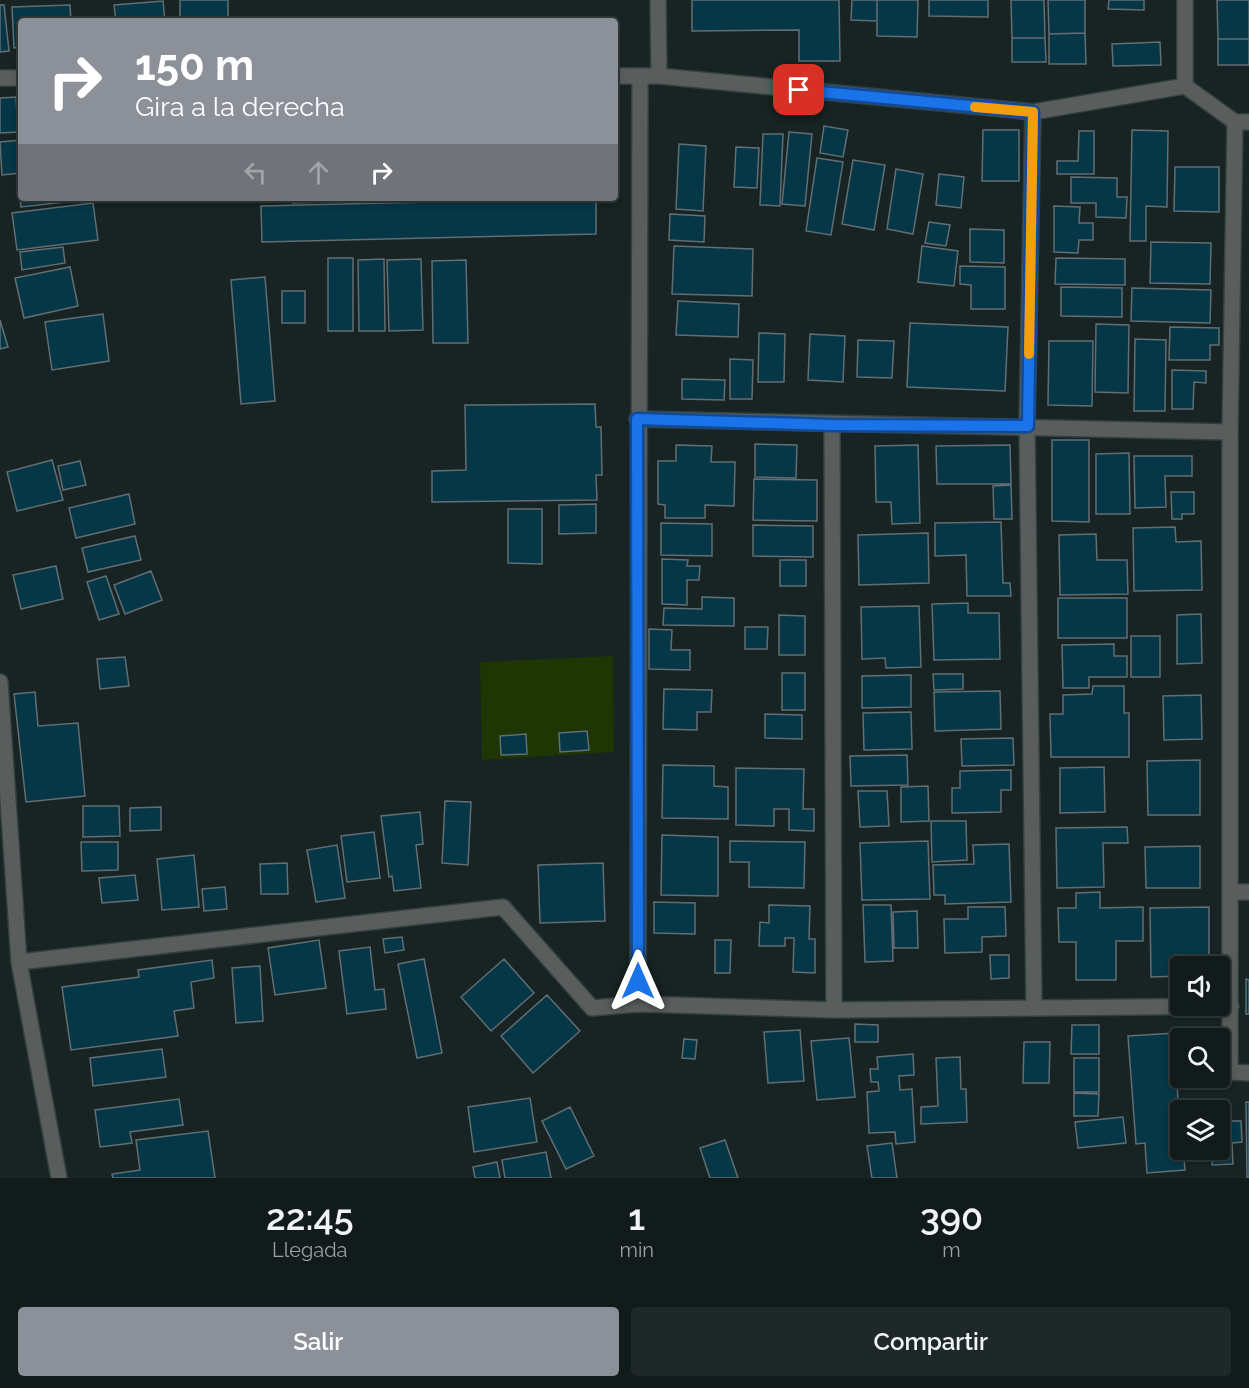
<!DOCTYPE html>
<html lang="es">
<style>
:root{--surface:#111b1a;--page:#1e2827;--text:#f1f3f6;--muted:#9ca1a2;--line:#303939;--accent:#8c9099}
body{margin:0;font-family:Raleway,sans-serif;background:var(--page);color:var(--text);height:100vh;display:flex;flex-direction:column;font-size:22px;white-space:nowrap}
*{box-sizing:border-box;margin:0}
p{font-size:20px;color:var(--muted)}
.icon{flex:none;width:33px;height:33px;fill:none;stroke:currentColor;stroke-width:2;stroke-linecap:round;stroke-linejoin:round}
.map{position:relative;height:1178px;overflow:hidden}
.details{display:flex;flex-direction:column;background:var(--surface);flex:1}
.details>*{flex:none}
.guide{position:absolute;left:18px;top:18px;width:600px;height:183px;border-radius:6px;box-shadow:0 3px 9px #0003,0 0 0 2px var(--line);background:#8c9099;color:#fff;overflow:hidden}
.fabs{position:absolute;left:1170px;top:956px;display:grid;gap:12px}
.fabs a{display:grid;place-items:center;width:60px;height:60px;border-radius:6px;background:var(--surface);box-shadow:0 3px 9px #0003,0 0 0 2px var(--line);font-size:30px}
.pin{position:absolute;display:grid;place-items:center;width:51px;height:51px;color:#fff;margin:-26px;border-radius:12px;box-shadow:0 3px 9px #0006}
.me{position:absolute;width:66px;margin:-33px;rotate:0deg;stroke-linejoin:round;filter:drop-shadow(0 0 4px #0008)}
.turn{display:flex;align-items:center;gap:21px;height:126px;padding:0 18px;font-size:27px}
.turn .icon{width:78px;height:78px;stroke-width:2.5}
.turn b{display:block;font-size:42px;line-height:51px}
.lanes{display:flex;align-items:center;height:57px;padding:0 18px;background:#0003;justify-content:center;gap:30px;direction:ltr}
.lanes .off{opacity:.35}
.eta{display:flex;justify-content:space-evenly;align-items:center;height:102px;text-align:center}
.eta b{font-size:36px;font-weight:600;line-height:42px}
.cta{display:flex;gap:12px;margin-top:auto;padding:12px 18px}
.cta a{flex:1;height:69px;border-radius:6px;background:var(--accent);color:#fff;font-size:24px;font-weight:600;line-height:69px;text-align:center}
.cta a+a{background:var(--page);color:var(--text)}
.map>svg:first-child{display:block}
</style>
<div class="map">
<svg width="1249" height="1178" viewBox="0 0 1249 1178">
<rect width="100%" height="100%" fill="#172423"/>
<path fill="#1e3504" d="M613,656L614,752L482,760L480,662Z"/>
<path fill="#063747" stroke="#626e74" stroke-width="1.5" d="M180,0H228V21H194V17H180Z
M692,0H839L840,61H799V30L692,31Z
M852,0H877V21L851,20Z
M877,0H918L917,37L877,36Z
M929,0H988V17L929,16Z
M1011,0H1044L1045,38H1012Z
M1048,0H1085V33L1049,34Z
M1109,0H1144V10L1108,9Z
M1217,0H1249V39H1218Z
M163,1L165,21H116L114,5Z
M0,5H4L9,51L0,52Z
M70,5L71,21H21V47L14,48L12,7Z
M1085,33L1086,64H1049V34Z
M1012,38H1045L1046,62H1012Z
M1218,39H1249V65H1218Z
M1160,42L1161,65L1113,66L1112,44Z
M16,97L18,132L0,133V98Z
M824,126L848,130L843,157L820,153Z
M983,130H1019V181H982Z
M1132,130L1168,131L1167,207L1146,206V241H1130Z
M1079,131H1094V174H1057V161H1078Z
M789,132L812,134L805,206L782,204Z
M763,134H783L780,206L760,205Z
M21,140V173L2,175L0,142Z
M679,144L706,146L703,211L676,209Z
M736,147L759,148L757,188L734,187Z
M817,158L843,162L831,235L806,231Z
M853,160L885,165L874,230L842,224Z
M1175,167H1219V212L1174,211Z
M896,169L923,174L913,234L887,229Z
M939,174L964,177L961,208L936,205Z
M21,175V198L92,199L21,207L17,176Z
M1071,177L1117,178V197H1127L1126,218L1096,217V203H1071Z
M293,198H431V199L293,203Z
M596,198V234L262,242L261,206Z
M93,203L98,240L17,250L12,213Z
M1054,206L1080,207L1079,223H1093V240H1079L1078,253L1054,252Z
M670,214L705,216L704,242L669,240Z
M929,222L950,225L946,246L925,243Z
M970,229L1004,230V263L970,262Z
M1151,242L1211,243L1210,284L1150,283Z
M674,246L753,249L752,296L672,294Z
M922,246L958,251L954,286L918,282Z
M63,247L65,263L22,270L20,252Z
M328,258H353V331H328Z
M1056,258L1125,259V285L1055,284Z
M384,259L385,331H359L358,260Z
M421,259L423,330L389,331L387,260Z
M466,260L468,343H433L432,261Z
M960,266L1005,267V309H971V285L960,284Z
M70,267L78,306L24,318L15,278Z
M265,277L275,401L241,404L231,280Z
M1061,287L1122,288V317L1061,316Z
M1132,288L1211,290L1210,323L1131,321Z
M282,291H305V323H282Z
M678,301L739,304L738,337L676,335Z
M103,314L109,361L52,370L45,322Z
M0,320L8,347L0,349Z
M910,323L1008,327L1005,391L907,387Z
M1096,324L1129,325L1128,393L1095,392Z
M1170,327L1219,328V345H1210V360H1169Z
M759,333L785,334L784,382H758Z
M810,334L845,336L843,382L808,380Z
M1135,339L1166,340L1165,411H1134Z
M858,340L894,341L892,378L857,377Z
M1049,341H1093L1092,406L1048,405Z
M730,359L753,360L752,399H730Z
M1172,370L1206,371V383L1194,382L1193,409H1172Z
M682,379L725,380L724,400L682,399Z
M595,404L596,427H601L602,475H596L597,500L432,502V471L466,470L465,405Z
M1052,440H1089V522L1052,521Z
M755,444L797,445L796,478L755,477Z
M676,445L712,446L711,462H735L734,506L705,505V518H665V505L658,504V461H676Z
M918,445L920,523L892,524L891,502H876L875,446Z
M1010,445L1011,484H937L936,446Z
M1129,453L1130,514H1096V454Z
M1134,456H1192V476H1165L1166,507L1135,508Z
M52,460L63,500L17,511L7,472Z
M80,461L86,485L63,490L58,466Z
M754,479L817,480V521L753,520Z
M1011,485L1012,519H994L993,486Z
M1171,492H1194V514H1182V519H1172Z
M129,494L135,524L76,538L69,508Z
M596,504V533L559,534V505Z
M508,509H542V564L508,563Z
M1001,522L1003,583H1010L1011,596H967L966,555L935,556V523Z
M661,523L712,524V556L661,555Z
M753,525L813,526V557L753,556Z
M1175,527L1176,542L1201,541L1202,590L1134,591L1133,528Z
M928,533L929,583L859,585L858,535Z
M1096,534L1097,560H1127L1128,594L1060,595L1059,535Z
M135,536L141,560L88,572L82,548Z
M662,559L688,560L687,566H700L699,580H687V605L662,604Z
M780,560H806V586H780Z
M56,566L63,599L21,609L13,575Z
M151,571L162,600L125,614L114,585Z
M106,576L119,614L99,620L87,582Z
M702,597L734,598V626L663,625L664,608L702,609Z
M1058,598H1127V638H1058Z
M968,603V613H999L1000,659L934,660L932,604Z
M919,606L921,667L886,668L885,658L862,659L861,607Z
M1201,614L1202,663L1177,664V615Z
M779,615L805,616V655H779Z
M745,627H768L767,649H745Z
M649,629L672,630L671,650H690V670L649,669Z
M1131,636H1160V677H1131Z
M1114,644V656H1127V677H1089V688H1063L1062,645Z
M125,657L129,686L100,689L97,659Z
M782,673H805V710H782Z
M933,674H963V689L934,690Z
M911,675V707L862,708V676Z
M1093,686H1124V713H1129V757H1051L1050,714H1063V695L1092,694Z
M664,689L712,690L711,712H697V730L663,729Z
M1000,691L1001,729L935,731L934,692Z
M35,692L38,726L78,723L85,796L26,802L14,694Z
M1201,695L1202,739L1164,740L1163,696Z
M911,712L912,749L864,750L863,713Z
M765,714L802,715V739L765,738Z
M587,731L589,750L560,752L559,733Z
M526,734L527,754L501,755L500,736Z
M1013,738L1014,765L962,766L961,739Z
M907,755L908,785L851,786L850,756Z
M1200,760V815H1148L1147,761Z
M663,765L714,766V786L728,787V819L662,818Z
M1104,767L1105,812L1060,813V768Z
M736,768L804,769L803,809H814V831L789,830V809H774V826L736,825Z
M1011,770V790H1001V812L952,813V788H960V771Z
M928,786L929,821L901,822V787Z
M858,791H887L889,826L860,827Z
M445,801L471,802L468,865L442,863Z
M83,806H119L120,836L83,837Z
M161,807V830L130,831V808Z
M420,812L423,844L416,845L421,888L394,891L392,876L389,877L381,816Z
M931,821H966L967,860L932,862Z
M1127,827L1128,843H1103L1104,887L1057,888L1056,828Z
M374,832L380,878L347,882L341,836Z
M662,835L718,837V896L661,895Z
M730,841L805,842L804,888L749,887V862H730Z
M928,841L930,899L862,900L860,843Z
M81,842H118V870L82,871Z
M1009,844L1011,902L945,904V895H934L933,865L974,864L973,845Z
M337,845L345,898L316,902L307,850Z
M1200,846V888H1146L1145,847Z
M194,855L199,907L162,910L157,859Z
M287,863L288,894H261L260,864Z
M603,863L605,921L540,923L538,865Z
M135,875L138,900L102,903L99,878Z
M225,887L227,909L204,911L202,889Z
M1100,892V908L1143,907V941H1116V980H1076V942H1059L1058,908H1076V893Z
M654,902L695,903V934L654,933Z
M769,905L810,906L809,939H815V973L793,972L794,938H785V946H759L760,922L769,923Z
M863,905H891L893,961L865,962Z
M968,907H1005L1006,936L982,937V952L945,953L944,919H968Z
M1209,907V966H1180V976L1151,977L1150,908Z
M917,911L918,948H894L893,912Z
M402,937L404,950L385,953L383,939Z
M319,940L326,988L275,995L268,948Z
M715,940H731L730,973H715Z
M370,947L375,990L384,989L386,1009L347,1014L339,951Z
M990,955H1009V978L991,979Z
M424,959L442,1053L417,1058L398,964Z
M504,959L534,993L491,1031L461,997Z
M212,960L214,978L191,982L194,1008L174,1011L178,1036L71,1050L62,987L139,977L138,970Z
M260,966L263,1021L236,1023L232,968Z
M1246,979L1249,980V1014H1246Z
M547,995L580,1031L533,1073L501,1036Z
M855,1024L878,1025V1042H855Z
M1072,1025H1099V1054H1071Z
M800,1030L804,1081L768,1083L764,1032Z
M1175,1033L1180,1149H1183L1185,1170L1147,1173L1145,1143L1136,1144L1128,1036Z
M849,1038L855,1097L817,1100L811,1041Z
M684,1039L697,1040L695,1059L682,1058Z
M1024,1042H1050L1049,1083H1023Z
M162,1049L166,1077L93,1086L90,1058Z
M913,1054L914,1075L899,1076L900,1090L912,1089L915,1142L896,1144L895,1132L869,1133L867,1092L879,1091L878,1082H871L870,1069H878L877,1057Z
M960,1057L961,1089H966L967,1122L921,1124V1107L938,1106L936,1058Z
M1074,1058H1099V1092H1074Z
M1185,1077H1213L1214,1087L1186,1089Z
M1074,1093L1099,1094L1098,1116H1074Z
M530,1098L537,1142L474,1152L468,1107Z
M179,1099L183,1125L130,1132L132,1143L100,1147L95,1110Z
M1246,1102H1249V1178H1247Z
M570,1107L594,1156L566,1169L542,1121Z
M1229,1111L1230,1121H1241L1242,1142L1232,1143L1233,1164L1212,1165L1211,1149H1220V1112Z
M1123,1117L1126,1143L1078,1148L1075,1122Z
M208,1131L215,1178H113L112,1174L140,1170L136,1140Z
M725,1140L738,1178H710L700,1148Z
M892,1143L897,1178H872L867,1146Z
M546,1152L551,1178H505L502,1160Z
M497,1162L500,1178H475L473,1167Z"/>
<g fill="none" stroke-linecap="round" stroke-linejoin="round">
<g stroke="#33403f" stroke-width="18">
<path id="street" d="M658,0L659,76
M615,76H659L1033,112L1185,86L1235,122H1249
M0,78H21
M1185,86V0
M1033,112L1027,426L1034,1007
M1235,122L1230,432V1072L1249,1073
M637,419L1230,432
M832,425L834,1010
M0,682L19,962L59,1178
M1230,892H1249
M19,962L503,907L592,1008L638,1004L834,1010L1231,1006
M638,1004L640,76"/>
</g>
<use href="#street" stroke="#595e5c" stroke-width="15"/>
</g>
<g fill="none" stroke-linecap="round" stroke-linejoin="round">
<g stroke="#114b97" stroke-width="15">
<path id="route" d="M638,981L637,419L832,425L1028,426L1033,112L799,90"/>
</g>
<use href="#route" stroke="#1a73e8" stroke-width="10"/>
<path stroke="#f59e0b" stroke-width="10" d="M975,107L1033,112L1029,354"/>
</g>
</svg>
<div class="fabs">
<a><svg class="icon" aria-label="sound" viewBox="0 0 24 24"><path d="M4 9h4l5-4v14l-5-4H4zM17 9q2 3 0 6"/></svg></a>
<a><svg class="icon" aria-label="search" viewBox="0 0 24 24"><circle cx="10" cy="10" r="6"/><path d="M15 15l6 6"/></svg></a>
<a><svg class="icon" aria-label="layers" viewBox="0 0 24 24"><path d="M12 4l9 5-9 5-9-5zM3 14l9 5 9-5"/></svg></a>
</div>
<div class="pin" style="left:799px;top:90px;background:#d93025"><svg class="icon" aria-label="arrive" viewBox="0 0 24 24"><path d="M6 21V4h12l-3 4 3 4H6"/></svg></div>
<svg class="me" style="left:638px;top:981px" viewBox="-20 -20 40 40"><path d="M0-17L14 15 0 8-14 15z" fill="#1a73e8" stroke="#fff" stroke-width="4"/></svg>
<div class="guide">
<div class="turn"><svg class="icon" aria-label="right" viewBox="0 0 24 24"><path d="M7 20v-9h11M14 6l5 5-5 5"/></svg><div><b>150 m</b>Gira a la derecha</div></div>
<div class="lanes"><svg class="icon off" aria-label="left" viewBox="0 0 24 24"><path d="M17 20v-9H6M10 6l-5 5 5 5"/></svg><svg class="icon off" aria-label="ahead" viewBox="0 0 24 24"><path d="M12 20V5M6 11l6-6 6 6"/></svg><svg class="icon" aria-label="right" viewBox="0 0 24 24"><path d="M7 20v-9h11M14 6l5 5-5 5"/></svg></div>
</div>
</div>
<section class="details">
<div class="eta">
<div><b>22:45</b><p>Llegada</p></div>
<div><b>1</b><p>min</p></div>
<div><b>390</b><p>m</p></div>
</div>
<div class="cta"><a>Salir</a><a>Compartir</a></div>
</section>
